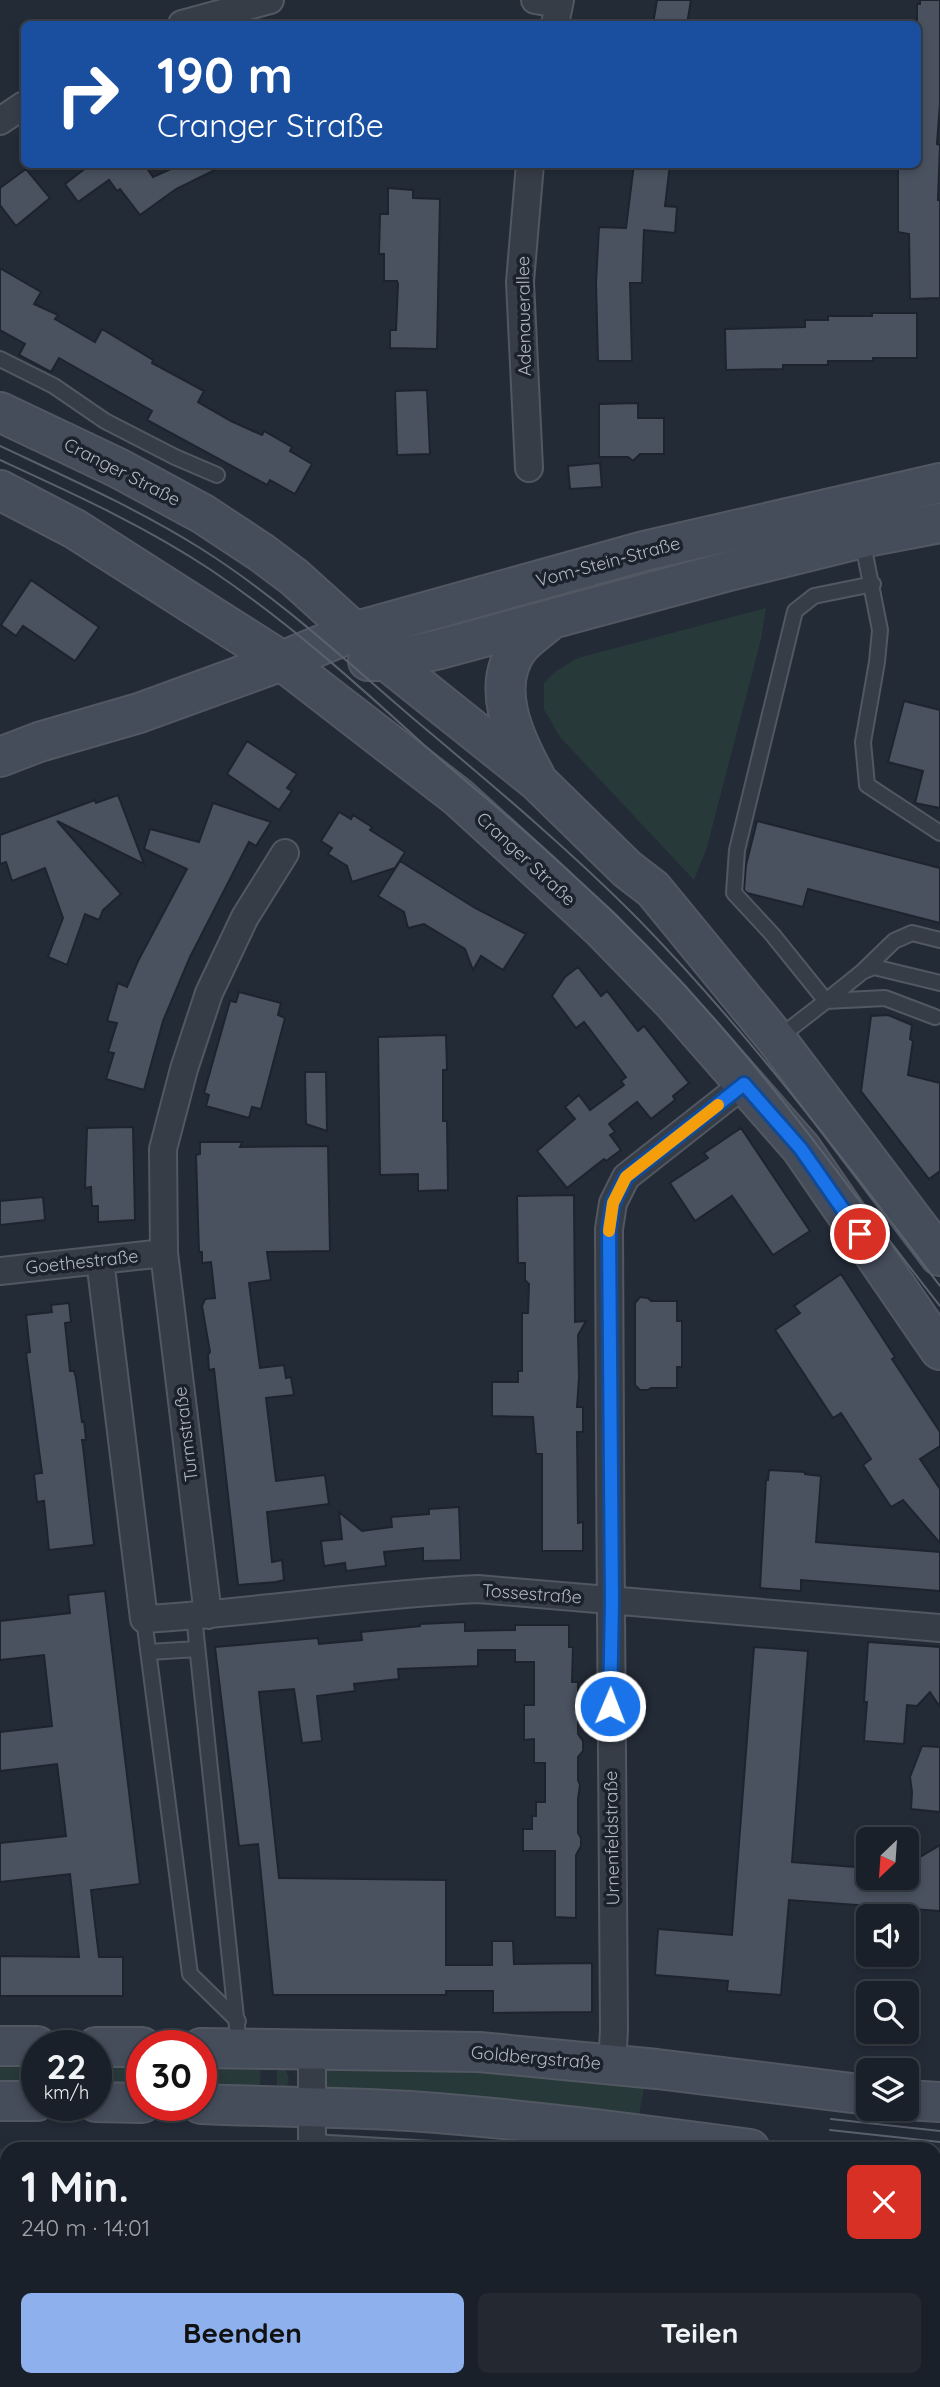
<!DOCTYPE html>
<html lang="de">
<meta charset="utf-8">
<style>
:root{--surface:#1a2029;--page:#232831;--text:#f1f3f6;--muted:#9fa3a8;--line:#383e46;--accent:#8eb0ec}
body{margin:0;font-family:Quicksand,sans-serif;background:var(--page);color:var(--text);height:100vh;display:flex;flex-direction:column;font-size:26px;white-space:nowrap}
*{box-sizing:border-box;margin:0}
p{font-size:23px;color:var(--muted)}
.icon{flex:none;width:38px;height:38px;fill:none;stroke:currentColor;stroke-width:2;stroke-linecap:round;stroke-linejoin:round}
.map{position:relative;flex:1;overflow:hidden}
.drawer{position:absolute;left:0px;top:2142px;width:942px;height:245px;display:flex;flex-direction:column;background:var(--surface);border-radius:21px 21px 0 0;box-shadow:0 4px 10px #0003,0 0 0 2px var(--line)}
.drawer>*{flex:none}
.hud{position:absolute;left:21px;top:21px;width:900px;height:147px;border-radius:10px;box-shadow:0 4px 10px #0003,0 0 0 2px var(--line);background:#1a4fa0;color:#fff;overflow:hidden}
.needle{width:46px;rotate:205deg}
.tools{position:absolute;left:856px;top:1827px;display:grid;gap:14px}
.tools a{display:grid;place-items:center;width:63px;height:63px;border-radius:10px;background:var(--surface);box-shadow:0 4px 10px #0003,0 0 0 2px var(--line);font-size:35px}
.speed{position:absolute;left:21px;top:2030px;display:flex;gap:14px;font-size:35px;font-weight:700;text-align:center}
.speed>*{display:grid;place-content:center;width:91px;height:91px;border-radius:50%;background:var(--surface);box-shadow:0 4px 10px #0003,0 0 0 2px var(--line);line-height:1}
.speed small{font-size:18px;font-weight:400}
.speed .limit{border:10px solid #d22;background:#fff;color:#111}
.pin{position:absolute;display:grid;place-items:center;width:60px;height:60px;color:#fff;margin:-30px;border:4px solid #fff;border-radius:50%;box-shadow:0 2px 7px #0007}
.me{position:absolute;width:77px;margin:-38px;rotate:1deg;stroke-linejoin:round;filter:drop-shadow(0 0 5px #0008)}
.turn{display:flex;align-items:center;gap:24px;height:147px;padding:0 21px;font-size:32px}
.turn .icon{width:91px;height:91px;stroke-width:2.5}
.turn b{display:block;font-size:49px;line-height:60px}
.round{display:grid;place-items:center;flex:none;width:74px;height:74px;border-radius:10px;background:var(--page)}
.summary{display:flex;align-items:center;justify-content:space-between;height:119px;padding:0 21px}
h1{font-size:42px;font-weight:700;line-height:52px}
.cta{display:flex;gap:14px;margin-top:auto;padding:14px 21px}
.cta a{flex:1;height:80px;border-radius:10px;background:var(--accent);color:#111;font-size:28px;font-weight:700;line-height:80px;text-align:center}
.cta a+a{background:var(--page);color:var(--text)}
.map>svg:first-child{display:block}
</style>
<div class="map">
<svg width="940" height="2387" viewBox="0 0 940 2387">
<rect width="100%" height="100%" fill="#232b37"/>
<path fill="#28393a" d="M766,608L761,639L707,847L694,880L560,737L544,709V683L556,671L578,658Z
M0,2055L37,2056V2095H0Z
M96,2056H142V2096L96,2095Z
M201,2057H261L260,2096H201Z
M277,2060C291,2075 294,2083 277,2096Z
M334,2064L646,2077L637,2125L322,2089L324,2071Z
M283,2146L284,2149H17Z
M0,2149H7V2370H0Z
M934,2330L940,2333V2375H935Z"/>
<path fill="#4a5260" stroke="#1e242e" stroke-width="2" d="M657,0H691L687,24H653Z
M920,0H940V103L937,144L940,145L938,200H940V298L910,299L909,234L898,232V164H917V4H920Z
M91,164H144L153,177L182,164H227L176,189L140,215L120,189L117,191L109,180L78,202L65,184Z
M634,164H670L665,206L677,207L675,233L644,230L642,283H630L632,361H598L596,282L599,227L626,228Z
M26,169L50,198L16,226L0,205V188Z
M388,188L413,190V198L440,199L437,349L390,348V330H396L398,284L397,281H384V254H379L380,214H388Z
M0,268L41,292L34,304L58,315L55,319L95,342L102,329L153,360L152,363L204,391L198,402L231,421L262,435L264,431L292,447L290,451L312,464L295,494L270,480L267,485L147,420L152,411L59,358L51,372L19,355L25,344L0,330Z
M872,313H917V358H873V361H828V365H783V369L726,370L725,329L805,327V320H828V316H872Z
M427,390L430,454L397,455L395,391Z
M638,403V418H664V454H640L633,461L628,457H599V404Z
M600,463L602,487L570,489L568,466Z
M31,580L99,627L75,661L23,626L16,636L1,625Z
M904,701L940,710V808L915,803L923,771L888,762Z
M247,741L297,774L287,788L292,791L279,810L227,774Z
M118,795L144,864L57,821L121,894L103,910L99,920L85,914L67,965L48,957L63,918L45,868L12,881L6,862L0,864V835L95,800L96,803Z
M213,803L271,822L256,846L249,842L190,957L163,1021L144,1090L106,1079L114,1053L108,1052L117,1023L107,1021L118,983L127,987L138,961L187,869L144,849L150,829L199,842Z
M339,812L351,819L353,815L372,827L370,830L405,852L395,868L352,882L347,866L328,854L332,848L321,841Z
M757,821L940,868V923L808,889L803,907L747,893L744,890L746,865Z
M400,861L475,908L526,934L503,970L481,956L473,970L465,949L424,924L408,928L404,912L378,896Z
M578,967L601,996L607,991L638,1031L644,1026L689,1083L673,1096L675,1100L651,1119L637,1102L609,1124L615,1132L610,1135L621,1150L606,1161L604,1159L567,1188L537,1151L575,1119L565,1107L579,1095L590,1110L624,1085L621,1081L626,1077L584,1022L576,1028L552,996L565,977Z
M239,992L281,1003L278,1015L285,1018L261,1109L252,1107L249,1118L206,1106L209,1095L204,1093L230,1001L236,1002Z
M888,1015L912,1025L910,1039L913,1041L908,1075L940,1083V1171L929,1179L861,1091L871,1016Z
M446,1035L447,1070H443V1121H447L448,1190L418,1191V1174L380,1175L378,1037Z
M305,1072H326L327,1131L306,1124Z
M133,1127L135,1220L98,1222V1206H92L91,1187L85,1188L87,1128Z
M741,1128L810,1231L773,1255L732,1196L695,1221L670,1183L708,1158L704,1153Z
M200,1142H242L240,1147L328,1146L330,1251L267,1252L271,1280L249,1283L260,1368L284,1365L286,1378L291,1377L294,1395L266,1398L276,1481L325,1475L329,1504L267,1512L272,1562L282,1560L284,1580L276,1582L238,1585L214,1369L209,1370L208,1355L210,1352L202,1306L205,1299L215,1298L211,1262L202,1263V1252H199L196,1155L200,1154Z
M574,1195L575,1322L586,1321L578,1335L579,1377L577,1407H583V1432H577L578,1523L583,1522V1551H542V1454H536L533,1417L492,1416V1382H518V1371H522V1313H528L529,1284L525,1280V1263H518L517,1196Z
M43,1197L45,1220L0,1225V1201Z
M841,1274L895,1357L892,1359L940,1432V1446L920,1459L940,1489V1543L903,1500L891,1507L863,1465L871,1459L841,1413L833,1418L775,1330L800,1313L794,1306Z
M640,1297L648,1298L651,1301H677V1321H682V1367H677V1388H651L648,1390H640L635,1385V1303Z
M69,1303L71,1322L65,1323L70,1371H74L76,1378L82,1422L84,1421L86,1440H82L83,1446L94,1545L49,1550L44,1501L37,1502L34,1474L42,1473L26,1353L30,1352L26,1315L52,1312L51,1305Z
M769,1470L805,1472V1474L821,1476L816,1542L940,1552V1591L801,1580V1591L760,1588L766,1480H768Z
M459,1507L461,1560L423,1561V1548L384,1552L386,1566L346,1571L345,1563L324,1566L321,1541L342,1539L339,1512L362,1531L392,1527L391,1517L429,1514V1509Z
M105,1591L140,1884L91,1890L99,1957H123V1996H0V1956L79,1957L70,1874L0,1882V1843L66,1836L57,1764L0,1771V1732L52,1726L44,1655L0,1660V1621L70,1613L68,1595Z
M465,1622V1631L515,1630V1625H569V1647H573L572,1682H578V1734L583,1741V1751L578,1757V1780L580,1785L578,1799V1833L581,1838V1846L576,1855V1918L555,1917V1851H523V1829H532V1816H536V1802H545V1763H534V1739L524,1740V1705H534V1662H515V1650H478V1666L398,1669L399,1679L354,1684L355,1691L317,1696L322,1741L302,1743L294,1689L259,1692L279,1878L446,1880V1965H492V1941H513L514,1964L592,1963V2012L493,2013V1991H446V1995H273L258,1844L239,1846L215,1647L318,1638L319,1644L362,1640L361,1632L420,1626V1624Z
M868,1642L940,1647V1707L930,1692L917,1706L907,1705L904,1744L864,1741L867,1702H864Z
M754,1647L808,1651L792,1862L868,1868V1878H906L907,1856L920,1857L940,1845V1911L789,1900L781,1995L727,1991L728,1981L655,1975L658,1929L732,1935Z
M922,1746L940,1747V1812L911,1809L912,1792L910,1777Z"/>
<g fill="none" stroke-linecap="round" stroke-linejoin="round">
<g stroke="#525862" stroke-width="18">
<path id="lane" d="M0,359L54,386L105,421L175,457L217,475
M862,539L880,630L877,662L863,742L867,785L940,833
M873,584L814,596L795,611L737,850L734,893L772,934L826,1001L862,972L894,941L912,933L940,940
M864,971L874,967L940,983
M777,1039L826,1001L885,998L935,1017
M194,1616L239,2046
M144,1619L190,1974L238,2021
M149,1652L197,1649
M312,2142L433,2149
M934,2307L940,2310"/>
</g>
<g stroke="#525862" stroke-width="30">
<path id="street" d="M535,0L559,4
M182,24L270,0
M555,24L560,0
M0,121L24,105
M529,468L520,282L530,164
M100,1260L144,1619C255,1613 366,1594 478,1589L940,1628
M0,1271L164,1253
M208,1615L164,1253L163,1149L184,1069L209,993L245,917L285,853
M312,2049V2149
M612,2064L614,2030C610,1763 611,1496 609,1229L613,1203L626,1177L744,1084
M313,2380V2387"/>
</g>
<g stroke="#525862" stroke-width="42">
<path id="secondary" d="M0,412L118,468L203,514L262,553L294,577L387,661L537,781L627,869L653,889L776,1039L940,1256
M0,490L75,529L282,661L458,797L525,858L602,929L672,1001L801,1148L940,1350
M368,661H387L440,649L729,571L862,538L940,523
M0,757L39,742L139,713L282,661L353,632L644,551L940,483
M535,776C514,738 489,685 520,646C528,637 540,629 549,621
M0,2046H37
M96,2047H142
M201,2048L479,2052L657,2069L868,2095
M906,2100L940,2102
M0,2101H37
M96,2102L142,2103
M201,2104C271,2107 340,2107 410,2111C523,2119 637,2134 750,2149
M934,2176L940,2177"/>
</g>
<use href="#lane" stroke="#373d47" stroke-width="14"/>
<use href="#street" stroke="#373d47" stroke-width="26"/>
<use href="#secondary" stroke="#454c5a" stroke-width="38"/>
<path stroke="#59616e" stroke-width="2" d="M0,446C68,478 136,508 200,548C278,597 345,660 415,720C491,784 569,849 639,920C750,1034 844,1160 940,1286
M0,460C72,493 145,526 211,570C287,621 356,683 424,745C474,789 526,830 574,876C625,922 673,971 718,1023C797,1113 866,1212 940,1306
M831,2119L940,2131
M830,2130L940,2142"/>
</g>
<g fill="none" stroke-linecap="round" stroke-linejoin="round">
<g stroke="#114b97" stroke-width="18">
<path id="route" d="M610,1706L612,1601L609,1229L613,1203L626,1177L744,1084L801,1149L860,1234"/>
</g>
<use href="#route" stroke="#1a73e8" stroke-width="12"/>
<path stroke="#f59e0b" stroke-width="12" d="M609,1231L613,1203L626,1177L718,1105"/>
</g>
<g text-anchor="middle" stroke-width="7" stroke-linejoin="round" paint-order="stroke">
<g font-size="18" fill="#b2b8c3" stroke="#1c222c">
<text transform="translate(524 316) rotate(-91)" y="6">Adenauerallee</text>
<text transform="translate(122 472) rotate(27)" y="6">Cranger Straße</text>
<text transform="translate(608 562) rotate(-15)" y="6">Vom-Stein-Straße</text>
<text transform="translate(526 859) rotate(43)" y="6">Cranger Straße</text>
<text transform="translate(82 1262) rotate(-6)" y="6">Goethestraße</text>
<text transform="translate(186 1434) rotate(-97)" y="6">Turmstraße</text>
<text transform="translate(532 1594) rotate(4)" y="6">Tossestraße</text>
<text transform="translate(612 1838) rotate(-91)" y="6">Urnenfeldstraße</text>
<text transform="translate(536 2058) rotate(5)" y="6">Goldbergstraße</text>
</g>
</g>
</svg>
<div class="tools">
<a><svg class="needle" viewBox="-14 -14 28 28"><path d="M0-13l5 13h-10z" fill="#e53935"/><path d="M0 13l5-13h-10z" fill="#9fa3a8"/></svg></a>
<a><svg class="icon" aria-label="sound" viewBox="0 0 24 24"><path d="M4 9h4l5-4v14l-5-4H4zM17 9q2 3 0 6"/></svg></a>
<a><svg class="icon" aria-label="search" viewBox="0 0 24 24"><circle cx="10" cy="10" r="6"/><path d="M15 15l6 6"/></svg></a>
<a><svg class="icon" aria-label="layers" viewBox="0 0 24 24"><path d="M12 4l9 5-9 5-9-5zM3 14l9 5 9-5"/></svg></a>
</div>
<div class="speed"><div>22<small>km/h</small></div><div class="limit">30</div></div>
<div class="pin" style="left:860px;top:1234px;background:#d93025"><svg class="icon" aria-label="arrive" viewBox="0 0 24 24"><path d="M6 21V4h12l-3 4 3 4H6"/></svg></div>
<svg class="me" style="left:610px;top:1706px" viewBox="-20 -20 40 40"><circle r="17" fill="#1a73e8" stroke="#fff" stroke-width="3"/><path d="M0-11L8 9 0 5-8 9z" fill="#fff"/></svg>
<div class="hud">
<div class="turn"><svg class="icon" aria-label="right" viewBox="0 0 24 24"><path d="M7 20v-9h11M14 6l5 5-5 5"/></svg><div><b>190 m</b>Cranger Straße</div></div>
</div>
<section class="drawer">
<div class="summary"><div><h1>1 Min.</h1><p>240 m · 14:01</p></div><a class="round" style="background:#d93025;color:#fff"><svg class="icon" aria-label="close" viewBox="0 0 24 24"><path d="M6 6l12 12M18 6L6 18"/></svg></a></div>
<div class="cta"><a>Beenden</a><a>Teilen</a></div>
</section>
</div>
